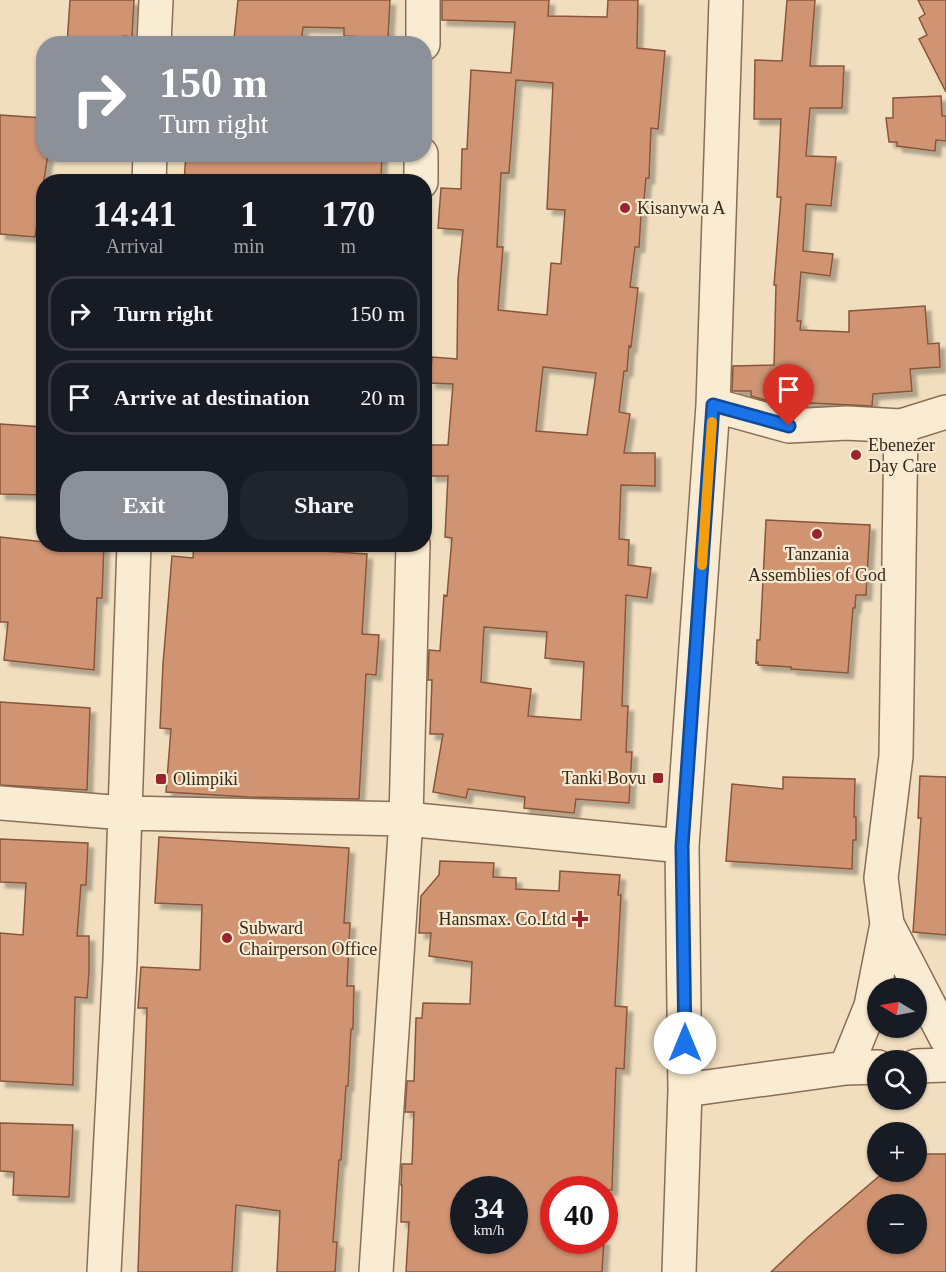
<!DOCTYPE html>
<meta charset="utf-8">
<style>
:root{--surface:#171b24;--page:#20242c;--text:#f1f3f6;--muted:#9ea1a6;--line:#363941;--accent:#8c9099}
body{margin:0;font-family:"Times New Roman",serif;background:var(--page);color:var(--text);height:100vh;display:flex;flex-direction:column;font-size:22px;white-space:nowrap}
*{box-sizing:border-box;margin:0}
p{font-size:20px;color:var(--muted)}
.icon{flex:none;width:33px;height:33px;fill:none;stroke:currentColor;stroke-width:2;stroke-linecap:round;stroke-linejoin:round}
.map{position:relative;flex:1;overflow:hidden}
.details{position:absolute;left:36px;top:174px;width:396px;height:378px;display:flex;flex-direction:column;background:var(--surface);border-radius:24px;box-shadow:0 2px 4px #0004}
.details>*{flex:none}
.hud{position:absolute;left:36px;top:36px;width:396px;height:126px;border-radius:24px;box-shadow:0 2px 4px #0004;background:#8c9099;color:#fff;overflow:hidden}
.needle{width:39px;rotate:280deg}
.fabs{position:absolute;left:867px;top:978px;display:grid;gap:12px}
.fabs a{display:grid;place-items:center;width:60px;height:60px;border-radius:50%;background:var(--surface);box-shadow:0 2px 4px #0004;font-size:30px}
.speed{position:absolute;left:450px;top:1176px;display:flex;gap:12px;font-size:30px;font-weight:700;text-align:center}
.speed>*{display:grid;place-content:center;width:78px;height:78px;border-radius:50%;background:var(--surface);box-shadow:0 2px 4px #0004;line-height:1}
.speed small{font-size:15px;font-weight:400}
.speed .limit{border:9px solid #d22;background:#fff;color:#111}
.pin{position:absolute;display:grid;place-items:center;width:51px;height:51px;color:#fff;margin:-62px -26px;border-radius:50% 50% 50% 0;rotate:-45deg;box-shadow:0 0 6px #0007}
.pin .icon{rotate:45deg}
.me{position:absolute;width:66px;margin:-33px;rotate:0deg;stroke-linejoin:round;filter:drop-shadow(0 0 4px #0008)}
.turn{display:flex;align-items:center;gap:21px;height:126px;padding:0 24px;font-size:27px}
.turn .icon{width:78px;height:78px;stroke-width:2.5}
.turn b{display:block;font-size:42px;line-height:51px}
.eta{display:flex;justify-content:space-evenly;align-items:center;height:102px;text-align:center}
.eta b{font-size:36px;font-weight:700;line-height:42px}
.cta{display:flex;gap:12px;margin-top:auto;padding:12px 24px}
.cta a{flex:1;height:69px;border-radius:24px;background:var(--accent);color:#fff;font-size:24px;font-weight:700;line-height:69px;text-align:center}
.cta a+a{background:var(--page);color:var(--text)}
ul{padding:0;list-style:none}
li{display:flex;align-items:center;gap:18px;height:75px;margin:0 12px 9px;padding:0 12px;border:3px solid var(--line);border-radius:24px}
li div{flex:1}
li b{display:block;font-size:22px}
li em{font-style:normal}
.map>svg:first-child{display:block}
</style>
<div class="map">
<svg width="946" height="1272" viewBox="0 0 946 1272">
<defs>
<filter id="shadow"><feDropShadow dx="5.5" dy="5.5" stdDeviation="1.5" flood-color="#0004"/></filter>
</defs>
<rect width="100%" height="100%" fill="#f0debf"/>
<path fill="#d09473" stroke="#89553b" stroke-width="1.5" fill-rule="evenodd" filter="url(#shadow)" d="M70,0H134L132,37L123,36V44H67Z
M238,0H390L388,38L344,36V28L303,27L301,44H254V41L234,39Z
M442,0H549L548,16L607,17L608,0H638L637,48L665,51L658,129L651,128L649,178H646L644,200H642L639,247H635L630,287L638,288L631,347L629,346L627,371H624L619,412L630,414L624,453H655V486L621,485L619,539L629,540L628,565L651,568L647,598L626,595L622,706H628L626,752H632L629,803L576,799L574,813L524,808L525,797L468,789L466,798L433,792L443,734H430L432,680H428L429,650L440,651L444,595L447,596L452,538L445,537L448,476H430V445H448L453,384L430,383L432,357L457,359L458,279L463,230L438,228L441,188L461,189L462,149H467L471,70L511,73L515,22L442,20ZM516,80L553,83L547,209L565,210L561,264L551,263L547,315L498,310L503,247H497L501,173H509ZM543,367L596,373L587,435L536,431ZM484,627L547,632L545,658L584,662L581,720L528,716L531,689L481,682Z
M787,0H815L810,66H844L842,108H810L806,156L836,157L831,206L806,204L803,251L833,254L830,276L801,272L797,321H801L800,330L849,332V311L925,306L928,344L939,343L940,367L910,369L912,391L873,394L872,406L768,401L751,396V391H732L733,366L774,365L776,285H774L781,197H777L781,119H754L755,60L782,61Z
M918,0H946V92L919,39L927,35L919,18L925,14Z
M941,96L942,116H946V141L936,140L935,151L897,146V142H889L886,118H893V98Z
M0,115L44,118V154H48L35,237L0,234Z
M186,154H382L381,182H184Z
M0,424L44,427V495L0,494Z
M766,520L870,525L866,595H856L855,608H853L848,673L791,669V667L758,665V662L756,663L757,640H760Z
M0,537L44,542V544H104L102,598H97L94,670L4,660L8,622H0Z
M194,544H279V548L367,554L362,634L379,635L376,675L366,674L359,799L248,797L166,792L171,729L160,728L163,664L172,556L193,558Z
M0,702L90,708L87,790L0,785Z
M920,776L946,777V935L913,932L921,818H918Z
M783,777L855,779L854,817H856V840H853L852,869L726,861L732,784L783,789Z
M159,837L349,848L344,923H350L347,986H354L353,1029H351L348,1086H346L341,1160H339L333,1242H337L335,1272H277L280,1211L236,1205L232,1272H138L147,1008H138L141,967L200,970L202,905L155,903Z
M0,839L88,843L86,885H81L77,936H89V972L87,998L75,997L73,1085L0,1081V933L23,935L26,883L0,882Z
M440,861L494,863L493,877L516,878V889L559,891L560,871L620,875L618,895H621L615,1006L627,1007L624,1069L616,1068L612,1190H554V1240H604L602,1272H406L409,1222H401L402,1185H401L402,1164H412L414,1112H405L407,1081H414L416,1018H422L423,1003L470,1004L472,962L429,956L431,933H419L421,896L439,875ZM464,1188L514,1190V1240H464Z
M0,1123L73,1125L69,1197L13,1195L14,1172L0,1171Z
M916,1154H946V1272H771L808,1237L884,1172H916ZM878,1204H916V1244H878Z"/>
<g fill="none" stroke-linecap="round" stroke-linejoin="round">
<g stroke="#896e56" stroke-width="36">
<path id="minor" d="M154,44L156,0
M423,44V0
M149,182L150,154
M421,182V154
M713,405L789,426L847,423L901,426L946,412
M0,803L124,813L406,819L682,846
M887,924L946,1038
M916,1066L946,1065
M846,1068L878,1067
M685,1090L846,1068L871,1006L887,924L881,878L896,756L901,426
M104,1272L120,961L134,544
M376,1272L406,819L413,544
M679,1272L685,1090L682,846L713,405L726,0"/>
</g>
<use href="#minor" stroke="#faecd2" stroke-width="33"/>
</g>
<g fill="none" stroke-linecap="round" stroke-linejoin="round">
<g stroke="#114b97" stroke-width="15">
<path id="route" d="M685,1043L682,846L713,405L789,426"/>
</g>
<use href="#route" stroke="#1a73e8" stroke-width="10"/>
<path stroke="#f59e0b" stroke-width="10" d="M702,565L712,422"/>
</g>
<g fill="#9b242c" stroke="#f7e9cf" stroke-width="2">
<circle cx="625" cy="208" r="6"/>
<circle cx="856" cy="455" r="6"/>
<circle cx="817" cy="534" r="6"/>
<rect x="652" y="772" width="12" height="12" rx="3"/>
<rect x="155" y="773" width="12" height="12" rx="3"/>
<path d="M577 910h6v6h6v6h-6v6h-6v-6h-6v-6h6z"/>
<circle cx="227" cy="938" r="6"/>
</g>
<g text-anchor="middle" stroke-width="4.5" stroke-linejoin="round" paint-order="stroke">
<g font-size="18" fill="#38281c" stroke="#f7e9cf" text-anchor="start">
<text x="637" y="214">Kisanywa A</text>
<text x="868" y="451">Ebenezer<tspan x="868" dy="21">Day Care</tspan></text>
<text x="817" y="560" text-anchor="middle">Tanzania<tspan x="817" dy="21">Assemblies of God</tspan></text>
<text x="646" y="784" text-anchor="end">Tanki Bovu</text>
<text x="173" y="785">Olimpiki</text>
<text x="566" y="925" text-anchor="end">Hansmax. Co.Ltd</text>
<text x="239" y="934">Subward<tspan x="239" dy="21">Chairperson Office</tspan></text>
</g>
</g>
</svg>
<div class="fabs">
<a><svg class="needle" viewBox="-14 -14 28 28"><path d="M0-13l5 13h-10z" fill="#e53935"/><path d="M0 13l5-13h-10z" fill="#9ea1a6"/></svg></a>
<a><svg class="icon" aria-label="search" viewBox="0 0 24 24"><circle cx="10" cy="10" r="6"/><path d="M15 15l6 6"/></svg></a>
<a>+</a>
<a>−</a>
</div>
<div class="speed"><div>34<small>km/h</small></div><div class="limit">40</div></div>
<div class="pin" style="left:789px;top:426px;background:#d93025"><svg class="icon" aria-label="arrive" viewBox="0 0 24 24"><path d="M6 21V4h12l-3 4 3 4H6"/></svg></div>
<svg class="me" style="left:685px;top:1043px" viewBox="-20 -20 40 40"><circle r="19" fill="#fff"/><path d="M0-13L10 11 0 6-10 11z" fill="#1a73e8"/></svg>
<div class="hud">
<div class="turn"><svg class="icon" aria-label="right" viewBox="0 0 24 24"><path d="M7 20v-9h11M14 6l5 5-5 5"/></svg><div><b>150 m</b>Turn right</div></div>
</div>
<section class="details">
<div class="eta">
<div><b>14:41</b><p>Arrival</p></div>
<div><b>1</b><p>min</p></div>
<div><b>170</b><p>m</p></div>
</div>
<ul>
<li><svg class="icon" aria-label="right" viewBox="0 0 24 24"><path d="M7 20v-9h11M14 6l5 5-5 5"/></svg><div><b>Turn right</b></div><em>150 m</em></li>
<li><svg class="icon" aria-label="arrive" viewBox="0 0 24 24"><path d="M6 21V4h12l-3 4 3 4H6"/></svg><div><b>Arrive at destination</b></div><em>20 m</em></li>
</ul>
<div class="cta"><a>Exit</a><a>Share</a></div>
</section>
</div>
